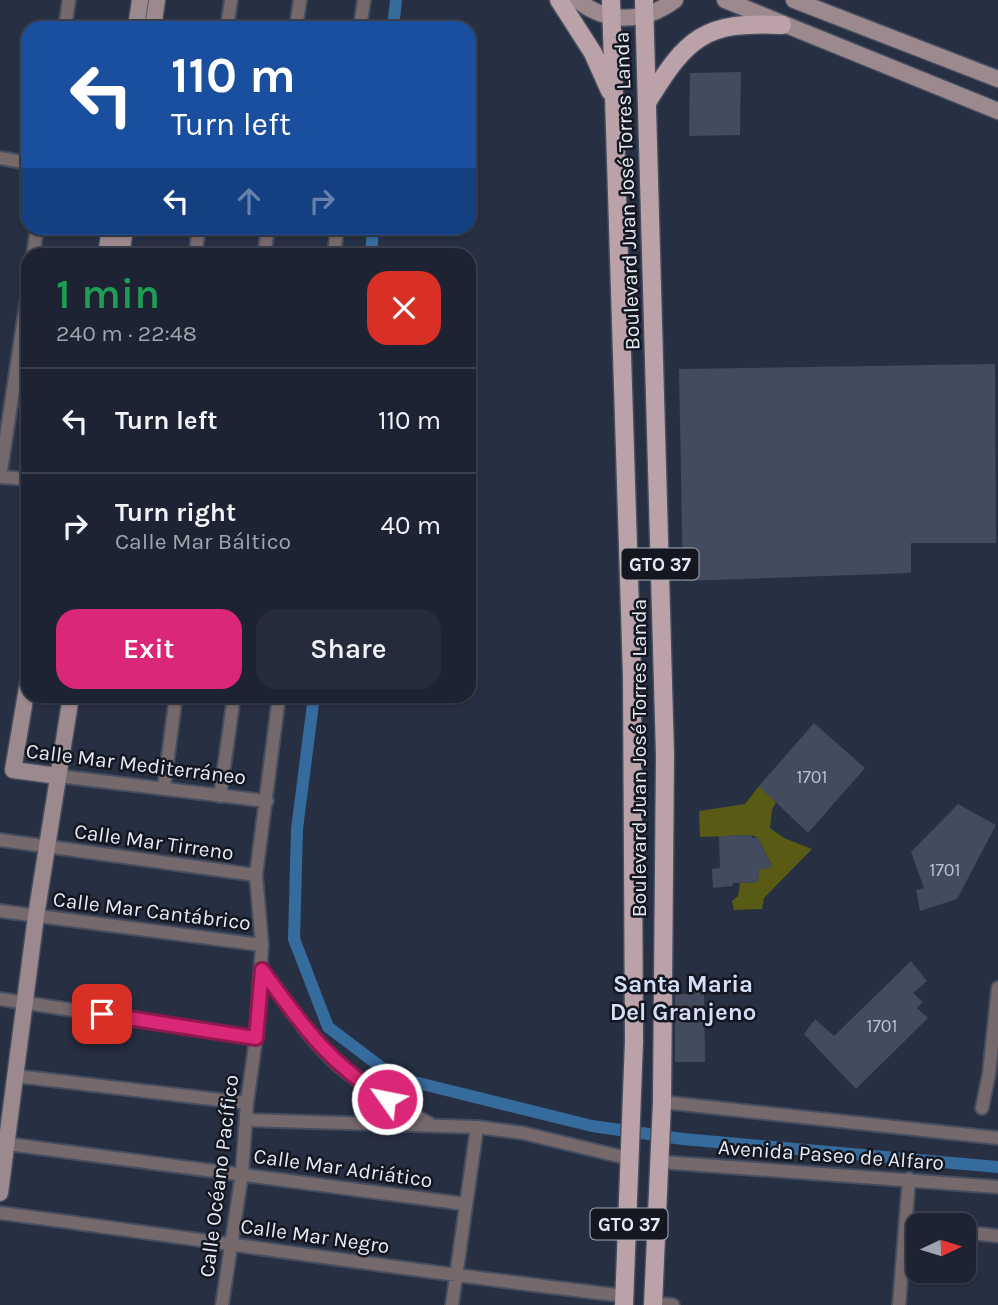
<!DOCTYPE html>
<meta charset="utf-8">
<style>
:root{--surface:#1d2332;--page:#252b3a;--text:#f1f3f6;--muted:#a0a4ac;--line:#3b404d;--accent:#db2777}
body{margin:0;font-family:Karla,sans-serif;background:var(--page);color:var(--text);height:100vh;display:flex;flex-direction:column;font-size:26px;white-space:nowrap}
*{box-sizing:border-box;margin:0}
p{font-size:23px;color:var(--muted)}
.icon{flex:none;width:38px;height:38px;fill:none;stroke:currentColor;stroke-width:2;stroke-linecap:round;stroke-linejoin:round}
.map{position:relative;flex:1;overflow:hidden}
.sheet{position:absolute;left:21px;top:248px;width:455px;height:455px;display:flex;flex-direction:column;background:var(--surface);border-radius:21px;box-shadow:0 2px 5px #0004,0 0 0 2px var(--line)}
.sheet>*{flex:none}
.guide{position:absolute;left:21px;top:21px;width:455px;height:214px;border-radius:21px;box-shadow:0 2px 5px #0004,0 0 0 2px var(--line);background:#1a4fa0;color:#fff;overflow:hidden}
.needle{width:46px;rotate:86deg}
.fabs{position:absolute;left:906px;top:1213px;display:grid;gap:14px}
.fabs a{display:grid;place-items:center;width:70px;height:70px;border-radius:14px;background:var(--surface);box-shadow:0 2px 5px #0004,0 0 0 2px var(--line);font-size:35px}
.pin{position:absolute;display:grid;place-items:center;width:60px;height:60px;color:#fff;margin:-30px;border-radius:14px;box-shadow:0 4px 10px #0006}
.me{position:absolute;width:77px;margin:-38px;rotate:303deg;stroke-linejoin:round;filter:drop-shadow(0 0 5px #0008)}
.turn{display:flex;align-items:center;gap:24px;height:147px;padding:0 35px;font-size:32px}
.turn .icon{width:91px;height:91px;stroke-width:2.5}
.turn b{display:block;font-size:49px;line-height:60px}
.lanes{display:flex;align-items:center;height:66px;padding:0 35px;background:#0003;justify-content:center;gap:35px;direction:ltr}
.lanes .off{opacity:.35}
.round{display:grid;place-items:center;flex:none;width:74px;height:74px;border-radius:21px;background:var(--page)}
.overview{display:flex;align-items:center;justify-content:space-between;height:119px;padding:0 35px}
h1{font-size:42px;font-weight:600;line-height:52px;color:#1e9e55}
.primary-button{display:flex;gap:14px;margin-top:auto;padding:14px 35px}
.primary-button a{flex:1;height:80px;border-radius:21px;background:var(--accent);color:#fff;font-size:28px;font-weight:600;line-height:80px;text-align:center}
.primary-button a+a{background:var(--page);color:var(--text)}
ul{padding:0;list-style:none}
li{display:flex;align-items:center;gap:21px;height:105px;padding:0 35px;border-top:2px solid var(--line)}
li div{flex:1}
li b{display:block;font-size:26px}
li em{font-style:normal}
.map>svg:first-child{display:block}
</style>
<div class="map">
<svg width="998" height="1305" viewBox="0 0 998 1305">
<rect width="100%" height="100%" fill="#272f42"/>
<path fill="#595b15" d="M759,786L776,802L772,810L770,828L784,838L812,849L764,898L762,909L734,910L732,901L738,896L740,883L758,882L759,869L772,866L758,838L751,835L700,837L699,811L745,804Z"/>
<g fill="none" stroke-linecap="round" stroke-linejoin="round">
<path stroke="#366b9e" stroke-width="12" d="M393,28L396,0
M371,256L373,228
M314,696L297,829L294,939L328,1027L394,1077L592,1126L683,1139L998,1167"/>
</g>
<path fill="#434b5f" d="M741,72L740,135L689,136L690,73Z
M995,364L996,543H911V573L683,581L679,369Z
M814,723L865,768L808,833L759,786Z
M958,804L996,825L957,899L920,911L916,890L924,888L911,852Z
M751,835L753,838H758L772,867L759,870L758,882L733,883L732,886L713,888L712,869L720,868L719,836Z
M911,961L927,981L913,993L923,1002L917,1008L928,1018L856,1089L804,1034L815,1019L834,1036Z
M687,987H704L705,1062H675V994H687Z"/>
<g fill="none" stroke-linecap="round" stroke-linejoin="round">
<g stroke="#454d5f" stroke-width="16">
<path id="street" d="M65,28L69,0
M227,28L231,0
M296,28L300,0
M360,28L364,0
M0,158L28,163
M33,256L37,228
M195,256L199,228
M264,256L268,228
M334,256L337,228
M0,477L28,291
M0,477L28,479
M58,776L267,801
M164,787L176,696
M220,796L234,696
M0,840L256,875
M0,911L262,945
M262,970C286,1003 309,1040 340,1067C367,1090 399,1106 430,1124
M0,999L256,1038
M16,1076L247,1103
M662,1102L998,1138
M982,1108L989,1074L998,988
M246,1120L477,1127L523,1133L631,1159
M8,1144L465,1204
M661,1162L998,1187
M0,1213C208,1240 416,1272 625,1296
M964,1232L998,1236
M653,1303L673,1305
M222,1305L242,1173L247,1103L256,1038L262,945L256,875L279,696
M452,1305L477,1127
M899,1305L909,1179"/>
</g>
<g stroke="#454d5f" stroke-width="19">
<path id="secondary" d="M577,0C607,24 644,23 675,0
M725,0L998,111
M794,0L998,79
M136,28L140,0
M153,28L157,0
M106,256L110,228
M121,256L125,228
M28,682L13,770L58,776
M0,1193L36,916L71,696"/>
</g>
<g stroke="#454d5f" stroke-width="21">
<path id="primary" d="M559,0L593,53L610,91
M611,0L632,676L634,1041L624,1305
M644,0L665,755L662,1102L653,1305
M648,101C687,37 705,21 782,25"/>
</g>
<use href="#street" stroke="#75696c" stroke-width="12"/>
<use href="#secondary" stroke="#9c898e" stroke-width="16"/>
<use href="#primary" stroke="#bba2a8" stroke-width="18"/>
</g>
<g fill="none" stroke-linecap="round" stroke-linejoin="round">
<g stroke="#8e194d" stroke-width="18">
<path id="route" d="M102,1014L256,1038L262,970C303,1026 327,1062 387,1099"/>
</g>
<use href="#route" stroke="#db2777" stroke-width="12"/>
</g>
<g text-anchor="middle" stroke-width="5" stroke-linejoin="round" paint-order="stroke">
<g font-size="18" fill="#bcc2d0">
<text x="812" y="783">1701</text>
<text x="945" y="876">1701</text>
<text x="882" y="1032">1701</text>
</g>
<g fill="#141720" stroke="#a6abb6" stroke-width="2">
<rect x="621.5" y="548.5" width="77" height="31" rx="5"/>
<rect x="590.5" y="1208.5" width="77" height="31" rx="5"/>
</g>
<g font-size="19" font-weight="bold" fill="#e4eaf6">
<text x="660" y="571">GTO 37</text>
<text x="629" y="1231">GTO 37</text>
</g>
<g font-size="21" fill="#e4eaf6" stroke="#141720">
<text transform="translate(627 191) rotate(-92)" y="7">Boulevard Juan José Torres Landa</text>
<text transform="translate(639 758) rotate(-90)" y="7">Boulevard Juan José Torres Landa</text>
<text transform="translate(136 764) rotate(7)" y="7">Calle Mar Mediterráneo</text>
<text transform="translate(154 842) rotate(8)" y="7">Calle Mar Tirreno</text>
<text transform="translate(152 911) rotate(7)" y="7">Calle Mar Cantábrico</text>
<text transform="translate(831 1155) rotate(4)" y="7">Avenida Paseo de Alfaro</text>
<text transform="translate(343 1168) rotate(8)" y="7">Calle Mar Adriático</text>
<text transform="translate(219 1176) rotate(-83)" y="7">Calle Océano Pacífico</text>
<text transform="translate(315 1236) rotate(8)" y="7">Calle Mar Negro</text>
</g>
<g font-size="24" font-weight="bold" fill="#d3def7" stroke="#141720">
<text x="683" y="992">Santa Maria<tspan x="683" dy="28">Del Granjeno</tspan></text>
</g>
</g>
</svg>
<div class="fabs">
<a><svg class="needle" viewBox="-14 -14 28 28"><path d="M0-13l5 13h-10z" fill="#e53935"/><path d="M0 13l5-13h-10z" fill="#a0a4ac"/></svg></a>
</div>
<div class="pin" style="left:102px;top:1014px;background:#d93025"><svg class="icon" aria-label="arrive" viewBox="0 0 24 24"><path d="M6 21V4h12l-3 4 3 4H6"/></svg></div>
<svg class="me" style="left:387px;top:1099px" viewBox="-20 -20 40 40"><circle r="17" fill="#db2777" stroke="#fff" stroke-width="3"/><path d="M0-11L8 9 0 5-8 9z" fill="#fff"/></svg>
<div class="guide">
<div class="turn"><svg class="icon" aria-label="left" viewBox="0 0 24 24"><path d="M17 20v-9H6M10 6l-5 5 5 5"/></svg><div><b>110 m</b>Turn left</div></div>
<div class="lanes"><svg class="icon" aria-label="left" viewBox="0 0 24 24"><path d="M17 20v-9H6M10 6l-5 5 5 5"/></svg><svg class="icon off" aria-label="ahead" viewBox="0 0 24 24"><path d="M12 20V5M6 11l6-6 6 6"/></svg><svg class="icon off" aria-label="right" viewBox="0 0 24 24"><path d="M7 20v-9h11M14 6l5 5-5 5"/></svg></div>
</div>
<section class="sheet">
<div class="overview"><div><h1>1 min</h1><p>240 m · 22:48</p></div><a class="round" style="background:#d93025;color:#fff"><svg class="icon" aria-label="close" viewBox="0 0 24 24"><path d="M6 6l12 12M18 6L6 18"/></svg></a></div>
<ul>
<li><svg class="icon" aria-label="left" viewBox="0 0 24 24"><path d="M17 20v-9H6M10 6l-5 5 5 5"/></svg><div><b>Turn left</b></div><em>110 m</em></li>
<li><svg class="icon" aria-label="right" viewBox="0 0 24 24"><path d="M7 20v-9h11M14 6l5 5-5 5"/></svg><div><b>Turn right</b><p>Calle Mar Báltico</p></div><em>40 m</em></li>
</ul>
<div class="primary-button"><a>Exit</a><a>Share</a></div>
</section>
</div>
